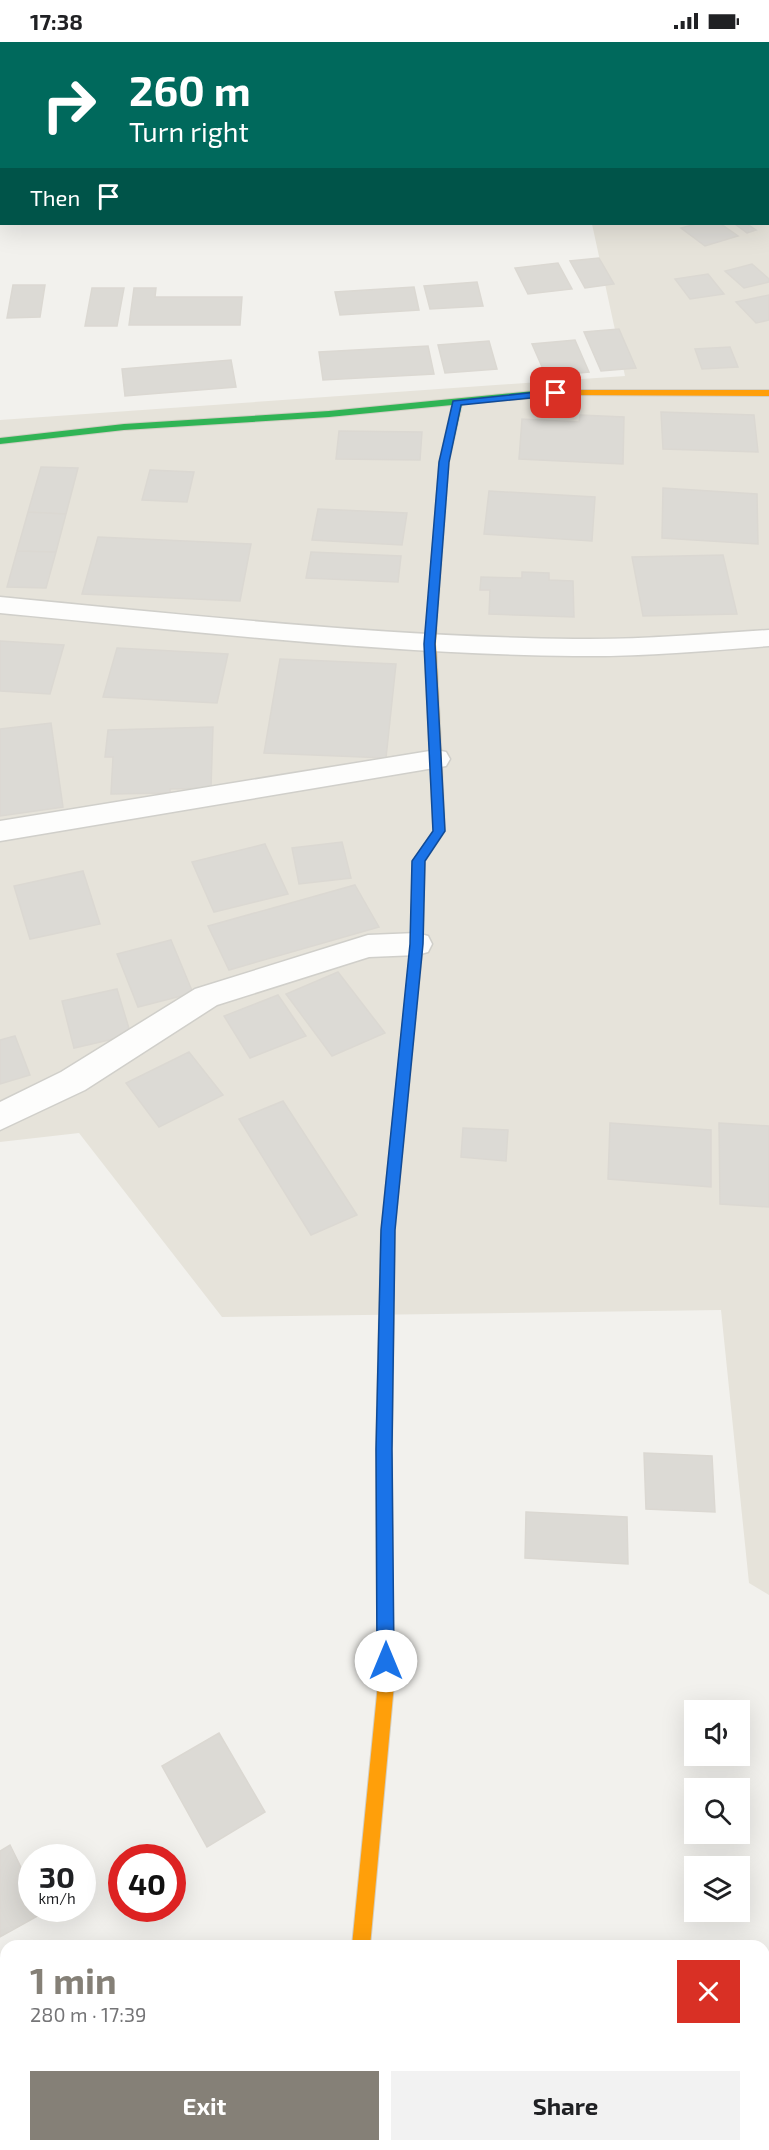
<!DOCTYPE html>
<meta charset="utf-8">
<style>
:root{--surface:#fff;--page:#f2f2f2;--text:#202124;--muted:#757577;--accent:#858077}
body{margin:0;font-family:"Exo 2",sans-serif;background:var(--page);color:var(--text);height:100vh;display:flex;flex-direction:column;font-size:22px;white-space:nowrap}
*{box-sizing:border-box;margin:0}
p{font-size:20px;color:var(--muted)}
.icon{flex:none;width:33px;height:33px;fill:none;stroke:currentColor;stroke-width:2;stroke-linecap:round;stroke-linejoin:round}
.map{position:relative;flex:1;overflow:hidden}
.drawer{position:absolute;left:0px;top:1898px;width:770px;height:212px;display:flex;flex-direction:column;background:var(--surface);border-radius:18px 18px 0 0;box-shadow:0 6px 24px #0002}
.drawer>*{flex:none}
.guide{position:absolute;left:0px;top:0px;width:770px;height:183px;box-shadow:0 6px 24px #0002;background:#00695c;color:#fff;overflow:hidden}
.fabs{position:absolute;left:684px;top:1658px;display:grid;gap:12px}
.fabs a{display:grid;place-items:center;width:66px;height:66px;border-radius:0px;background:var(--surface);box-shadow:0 6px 24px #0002;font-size:30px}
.speed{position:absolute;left:18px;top:1802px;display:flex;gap:12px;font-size:30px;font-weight:700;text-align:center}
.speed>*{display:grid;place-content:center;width:78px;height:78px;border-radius:50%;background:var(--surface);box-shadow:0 6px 24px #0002;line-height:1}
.speed small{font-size:15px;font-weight:400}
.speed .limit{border:9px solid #d22;background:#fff;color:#111}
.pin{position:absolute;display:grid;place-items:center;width:51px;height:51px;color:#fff;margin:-26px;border-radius:12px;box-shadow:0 3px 9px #0006}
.me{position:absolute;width:66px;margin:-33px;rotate:0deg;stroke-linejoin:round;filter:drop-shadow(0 0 4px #0008)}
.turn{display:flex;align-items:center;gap:21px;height:126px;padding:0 30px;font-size:27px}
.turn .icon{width:78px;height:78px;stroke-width:2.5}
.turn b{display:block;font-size:42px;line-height:51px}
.then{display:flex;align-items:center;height:57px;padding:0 30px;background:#0003;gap:12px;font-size:22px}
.round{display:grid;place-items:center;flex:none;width:63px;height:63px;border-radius:0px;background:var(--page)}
.headline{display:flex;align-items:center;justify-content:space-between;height:102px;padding:0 30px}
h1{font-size:36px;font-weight:700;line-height:45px;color:var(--accent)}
.action{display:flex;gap:12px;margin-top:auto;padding:12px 30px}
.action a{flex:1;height:69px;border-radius:0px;background:var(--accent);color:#fff;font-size:24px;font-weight:700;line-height:69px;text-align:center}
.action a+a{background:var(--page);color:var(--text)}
.status{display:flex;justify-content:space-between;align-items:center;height:42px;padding:0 30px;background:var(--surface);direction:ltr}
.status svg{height:16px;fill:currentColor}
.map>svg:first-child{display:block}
</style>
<div class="status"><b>17:38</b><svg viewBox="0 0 49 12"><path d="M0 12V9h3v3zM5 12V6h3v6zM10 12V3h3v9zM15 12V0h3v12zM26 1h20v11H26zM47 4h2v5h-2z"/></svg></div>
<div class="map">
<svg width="769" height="2108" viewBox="0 0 769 2108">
<rect width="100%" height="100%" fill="#f2f1ed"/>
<path fill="#e6e3da" d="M32,0H769V1553L749,1541L721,1268L222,1275L79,1091L0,1100V378L625,334L592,182H768V2Z"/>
<path fill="#dcdad5" stroke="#dbd8d2" stroke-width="1.5" d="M361,0H442L361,2Z
M696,182H721L738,194L705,204L681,186Z
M735,182H747L756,188L747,191Z
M599,216L614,242L585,246L570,219Z
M558,221L572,247L528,252L515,226Z
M752,222L769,237V240L744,246L725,229Z
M708,232L724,252L690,257L675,237Z
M477,240L483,264L430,267L424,244Z
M13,243H45L40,275L7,276Z
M414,245L419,268L340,273L335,250Z
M92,246H124L117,284H85Z
M134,246H156L155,255H242L240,283H129Z
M769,253V278L756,281L736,260Z
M619,287L636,326L601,329L584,290Z
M575,298L589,330L546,334L532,302Z
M489,299L497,327L445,331L438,303Z
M428,304L434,332L323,338L319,310Z
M730,305L738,325L702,327L695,307Z
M231,318L236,345L125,354L122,327Z
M661,370L754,373L758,410L663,407Z
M580,373L624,375L623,422L519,417L522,377L579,380Z
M339,389L422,390L420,418L336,417Z
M41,425L78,426L66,472L28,470Z
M150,428L194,430L187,460L142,458Z
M663,446L757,452L758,502L662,496Z
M489,449L595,455L592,499L484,492Z
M318,467L407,471L402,503L312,498Z
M28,470L66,472L56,510L17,509Z
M98,495L251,502L240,559L82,552Z
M17,509L56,510L46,546L7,545Z
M311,510L401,514L398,540L306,536Z
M723,513L737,572L643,574L632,515Z
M522,530L549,531V538L573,539L574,575L489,572L490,548H480L481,535L522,536Z
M0,599L64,603L50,652L0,649Z
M117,606L228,612L217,661L103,655Z
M280,617L396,622L386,716L264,711Z
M51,681L63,765L0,774V687Z
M213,685L211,746L170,747V751L111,752L113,715H105L108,688Z
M342,800L351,836L299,842L292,806Z
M265,802L288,852L214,870L192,820Z
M83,829L100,882L30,897L14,844Z
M355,843L379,885L229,928L208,884Z
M171,898L193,951L138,965L117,912Z
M338,930L385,991L332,1014L286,952Z
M117,947L131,993L74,1006L62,959Z
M278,953L306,994L250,1016L224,974Z
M15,994L30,1033L0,1042V998Z
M189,1010L223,1053L159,1085L126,1041Z
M283,1059L357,1173L311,1193L239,1077Z
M610,1081L711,1088V1145L608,1137Z
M719,1081L769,1084V1165L720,1162Z
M463,1086L508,1088L506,1119L461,1115Z
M644,1411L712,1414L715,1470L646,1467Z
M526,1470L627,1475L628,1522L525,1516Z
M219,1691L265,1770L207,1805L162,1724Z
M10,1803L32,1848V1866H40L43,1871L0,1895V1809Z
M6,2103H66L69,2108H0Z
M118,2103H167L160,2108H121Z"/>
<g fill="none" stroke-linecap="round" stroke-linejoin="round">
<g stroke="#d0cfca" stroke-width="3">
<path id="street" d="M73,0H91L72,2Z
M306,0H324V2H306Z
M521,0H539L540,2H521Z
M730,0H759L729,2Z
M2,56V74H0V57Z
M0,555C191,573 382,595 574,597C639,598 704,592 769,588V604C704,609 639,615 574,614C382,612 191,589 0,571Z
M436,708L446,710L450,717L446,724L0,799V779Z
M417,891L428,894L432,902L428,910L417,913L369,915L217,963L85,1048L0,1088V1060L61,1030L195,947L368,893Z
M764,2055H769V2101H764Z
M303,2103H351L350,2108H302Z
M365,2103H425L422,2108H362Z"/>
</g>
<g stroke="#d2cec3" stroke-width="2">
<path id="fast" d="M570,348L575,351L573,353L462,362L449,420L437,579L432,582L427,579L439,420L452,363L329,375L124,388L0,402V396L124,382L329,369L534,349Z
M438,762L444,766L445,789L425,819L423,902L395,1188L392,1407L393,1569L391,1574L385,1577L379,1574L377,1569L376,1407L381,1188L411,902L413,819L433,789L432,766Z"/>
</g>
<g stroke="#d2cec3" stroke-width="2">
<path id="slow" d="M570,348H769V354L567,353L565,351Z
M432,576L437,579L436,602L444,766L438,770L432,766L424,602L427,579Z
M385,1561L391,1564L393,1569L394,1642L370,1904H352L378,1642L377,1569L379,1564Z"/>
</g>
<use href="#street" fill="#fdfdfc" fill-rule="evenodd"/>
<use href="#fast" fill="#30b455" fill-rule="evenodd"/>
<use href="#slow" fill="#ff9f0a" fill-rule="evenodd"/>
</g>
<path fill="#1a73e8" stroke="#114b97" stroke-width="1.5" d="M556,348L560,349V353L461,363L449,420L435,602L445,789L425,819L423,902L395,1188L392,1407L394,1619L392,1624L386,1627L380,1624L377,1619L376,1407L381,1188L410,902L412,819L433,789L424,602L439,420L453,359Z"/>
</svg>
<div class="fabs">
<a><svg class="icon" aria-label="sound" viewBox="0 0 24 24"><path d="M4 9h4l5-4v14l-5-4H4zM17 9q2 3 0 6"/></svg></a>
<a><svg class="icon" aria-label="search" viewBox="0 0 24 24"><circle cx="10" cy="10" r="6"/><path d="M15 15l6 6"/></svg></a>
<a><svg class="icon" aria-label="layers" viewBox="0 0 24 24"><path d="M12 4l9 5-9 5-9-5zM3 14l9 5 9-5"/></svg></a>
</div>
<div class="speed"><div>30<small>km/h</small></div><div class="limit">40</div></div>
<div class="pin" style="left:556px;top:351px;background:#d93025"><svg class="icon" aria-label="arrive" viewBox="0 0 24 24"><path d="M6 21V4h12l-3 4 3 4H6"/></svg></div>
<svg class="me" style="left:386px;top:1619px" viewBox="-20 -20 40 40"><circle r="19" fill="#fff"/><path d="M0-13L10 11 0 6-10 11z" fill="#1a73e8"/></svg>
<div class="guide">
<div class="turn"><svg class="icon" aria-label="right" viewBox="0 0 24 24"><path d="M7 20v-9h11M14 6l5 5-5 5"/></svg><div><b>260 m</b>Turn right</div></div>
<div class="then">Then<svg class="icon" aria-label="arrive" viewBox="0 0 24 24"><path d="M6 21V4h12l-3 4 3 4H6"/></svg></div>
</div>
<section class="drawer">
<div class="headline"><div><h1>1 min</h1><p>280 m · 17:39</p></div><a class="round" style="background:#d93025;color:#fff"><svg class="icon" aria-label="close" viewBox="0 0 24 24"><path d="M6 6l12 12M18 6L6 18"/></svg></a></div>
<div class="action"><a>Exit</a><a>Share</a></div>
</section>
</div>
